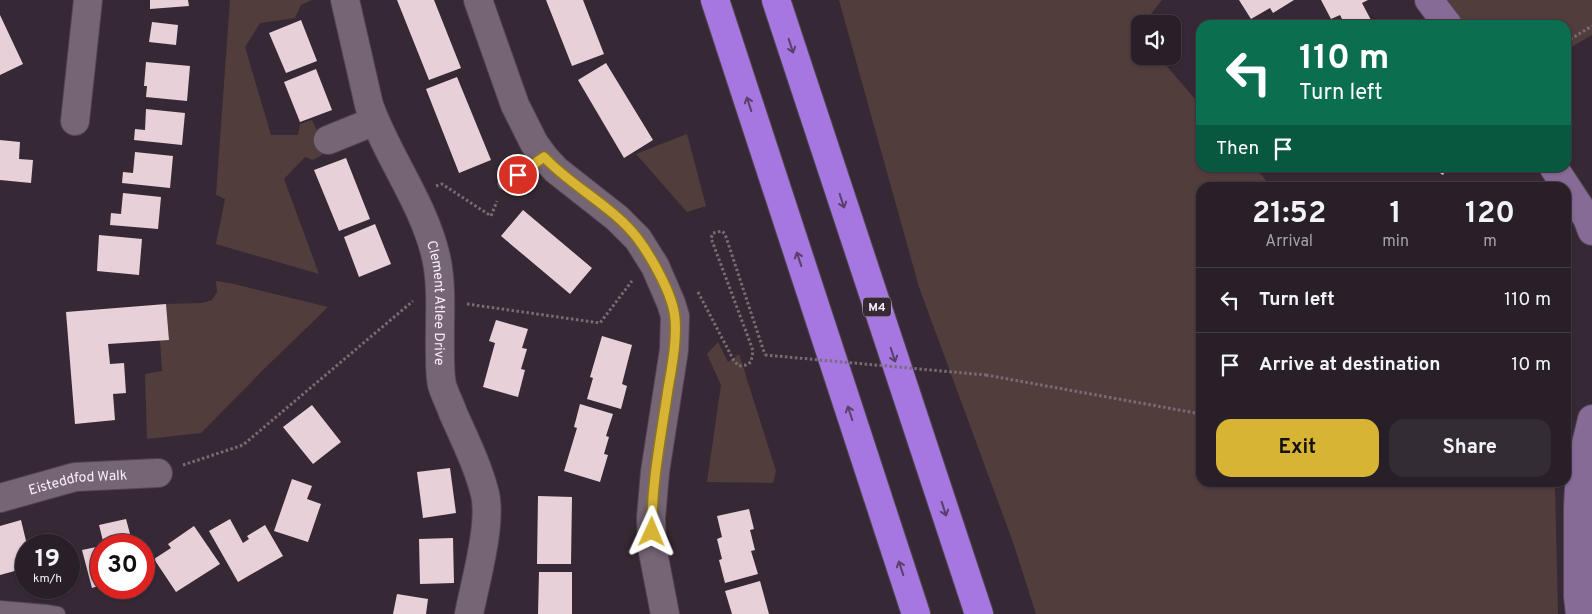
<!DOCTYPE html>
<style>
:root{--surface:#281f28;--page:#342c34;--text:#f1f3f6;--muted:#a5a2a8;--line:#443d45;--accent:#d8b434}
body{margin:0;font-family:Overpass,sans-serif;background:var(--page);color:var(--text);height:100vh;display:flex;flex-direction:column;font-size:19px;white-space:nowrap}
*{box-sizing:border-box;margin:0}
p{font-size:16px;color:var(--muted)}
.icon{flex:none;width:28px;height:28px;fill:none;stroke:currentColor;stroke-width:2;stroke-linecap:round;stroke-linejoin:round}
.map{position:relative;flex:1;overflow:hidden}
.details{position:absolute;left:1196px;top:182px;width:375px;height:305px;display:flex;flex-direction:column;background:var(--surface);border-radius:15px;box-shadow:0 1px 4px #0004,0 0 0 1px var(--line)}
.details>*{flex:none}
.guide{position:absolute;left:1196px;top:20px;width:375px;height:152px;border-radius:15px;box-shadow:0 1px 4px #0004,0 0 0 1px var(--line);background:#0b6e4f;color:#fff;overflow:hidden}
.tools{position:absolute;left:1131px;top:15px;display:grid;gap:10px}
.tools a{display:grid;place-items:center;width:50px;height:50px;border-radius:10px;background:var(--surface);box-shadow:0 1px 4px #0004,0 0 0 1px var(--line);font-size:25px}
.speed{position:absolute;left:15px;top:534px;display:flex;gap:10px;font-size:25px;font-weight:700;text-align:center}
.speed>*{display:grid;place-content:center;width:65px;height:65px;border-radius:50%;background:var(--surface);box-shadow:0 1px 4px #0004,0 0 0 1px var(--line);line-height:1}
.speed small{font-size:12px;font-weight:400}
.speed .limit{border:8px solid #d22;background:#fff;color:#111}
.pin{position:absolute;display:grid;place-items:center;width:42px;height:42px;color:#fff;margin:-21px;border:2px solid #fff;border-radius:50%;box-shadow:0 1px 5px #0007}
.me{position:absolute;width:55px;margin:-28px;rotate:1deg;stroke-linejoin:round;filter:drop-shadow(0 0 4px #0008)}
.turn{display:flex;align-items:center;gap:18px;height:105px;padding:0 20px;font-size:22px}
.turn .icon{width:65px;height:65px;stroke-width:2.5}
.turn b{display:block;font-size:35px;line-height:42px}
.then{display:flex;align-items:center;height:48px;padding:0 20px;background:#0003;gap:10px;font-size:19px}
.eta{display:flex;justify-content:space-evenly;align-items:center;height:85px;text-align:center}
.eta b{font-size:30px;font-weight:700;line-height:35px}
.cta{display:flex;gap:10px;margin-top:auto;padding:10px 20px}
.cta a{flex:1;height:58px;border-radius:15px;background:var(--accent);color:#111;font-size:20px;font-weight:700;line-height:58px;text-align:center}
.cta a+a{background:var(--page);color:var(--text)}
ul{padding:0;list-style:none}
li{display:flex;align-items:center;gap:15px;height:65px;padding:0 20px;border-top:1px solid var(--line)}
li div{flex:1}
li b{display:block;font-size:19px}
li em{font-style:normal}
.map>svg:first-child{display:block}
</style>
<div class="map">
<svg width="1592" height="614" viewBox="0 0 1592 614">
<rect width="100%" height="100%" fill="#362935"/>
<path fill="#523d3d" d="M230,0H312L301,5L295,18L260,23L245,47L271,135H298L300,124L312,120L327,152L313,160L305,157L284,179L319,274L216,244L225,199L216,195Z
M839,0H1162L1143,24H1140V27L1137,31L1140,36V56H1158L1201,106V168H1255L1272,187L1201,188V482H1513L1555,487L1558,614H1036L1014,545L919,287Z
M1429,0H1592V35L1566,50V25H1448Z
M687,134L706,206L687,212L636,154Z
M216,281L234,284L328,307L265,368L201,433L147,439L145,374L162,371L160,340L169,339L166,304L202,303L212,300L217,292Z
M718,342L728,362L739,354L776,471L773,483L707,482L721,385L707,354Z"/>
<path fill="#e8d0d9" d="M150,0H188L189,6L150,9Z
M397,0H434L461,68L429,80Z
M546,0H583L604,54L572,66Z
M1239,0H1294L1273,13L1270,8L1251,19Z
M1321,0H1368L1362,3L1372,22L1376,20L1378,25H1345L1340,15L1331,19Z
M0,15L23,64L0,75Z
M301,20L317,61L286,73L269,33Z
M152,22L178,25L176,45L149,42Z
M146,62L190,66L187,101L146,97L147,86H144Z
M606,63L653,140L624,158L578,80Z
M316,69L332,110L300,122L284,82Z
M457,77L491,160L459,173L426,89Z
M146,109L185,113L182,145L134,140L135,129L145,130Z
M0,140L20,142L19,159L33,160L31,183L0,180Z
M135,152L173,156L170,188L122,183L123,172L133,173Z
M346,158L370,219L339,231L314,170Z
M1432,168H1447L1443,175Z
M123,193L161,197L158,229L110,225L111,213L121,214Z
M523,210L592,268L570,294L501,236Z
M375,224L391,264L359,277L344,237Z
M99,235L142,239L139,275L97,271Z
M166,304L169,340L108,344L110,364L124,363L126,393L113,394L115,420L75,424L66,312Z
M496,320L528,329L522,348L527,349L521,369L525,370L518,397L483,387L495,343L489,341Z
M602,336L632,345L622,384L627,386L621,409L587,399L593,378L590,377Z
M580,404L613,414L606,436L609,437L604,454L608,455L600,482L564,471L577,428L574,427Z
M312,405L341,442L313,464L283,427Z
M450,468L456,513L423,518L417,472Z
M292,479L312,486L307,499L321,504L308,542L274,531Z
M538,496L572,497L571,564H537Z
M749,509L754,529L750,530L755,550L751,551L758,574L725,583L719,560L722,559L717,539L722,537L717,516Z
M126,519L133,545H104L99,525Z
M230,519L243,543L249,539L247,536L265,525L283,556L238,582L209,531Z
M21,520L27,545L26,578H24L22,569L0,575V526Z
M194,526L220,564L176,592L154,559L171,548L168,544Z
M453,538L454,583L420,584L419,539Z
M101,546V585L92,588L82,550Z
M539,572H572V614H538Z
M760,581L769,614H732L725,591Z
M397,594L428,599L426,614H393Z"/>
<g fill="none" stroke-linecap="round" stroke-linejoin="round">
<g stroke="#514651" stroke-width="16">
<path id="lane" d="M505,183L544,157
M0,608L46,612L58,614"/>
</g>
<g stroke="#514651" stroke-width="30">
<g id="street">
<path id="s1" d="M345,0L369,105C387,156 424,204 436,257C443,288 439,323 440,355C440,365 440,376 442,385C445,395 450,404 453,413C465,440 478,466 485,494C492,524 475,583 469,614"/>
<path d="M478,0L515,105L534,143L544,157L556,170L617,218L638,239L655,266L671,303L675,316L674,350L655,472L651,518L652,547L665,614"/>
<path d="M75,121L88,0"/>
<path d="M328,140L375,121"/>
<path id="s2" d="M0,498L75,477L158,473"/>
</g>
</g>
<g stroke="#514651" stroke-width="30">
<path id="secondary" d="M1429,0L1448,25
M1554,168L1587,218L1592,231
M1580,614L1578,597V507L1580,468L1592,419"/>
</g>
<g stroke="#514651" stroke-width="30">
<path id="highway" d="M715,0L916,614
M776,0L979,614"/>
</g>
<path stroke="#786d77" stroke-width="3" stroke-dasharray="2.5 2.5" stroke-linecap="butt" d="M1566,42L1592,26
M436,186L442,184L491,216L497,201
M698,292L734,361L739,366L746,365L751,362L753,351L751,345L711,238L713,233L722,231L725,234L765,355
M467,304L600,323L632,281
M986,375L1201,414
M183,465L243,445L413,301"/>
<use href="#lane" stroke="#766675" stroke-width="14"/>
<use href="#street" stroke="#766675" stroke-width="28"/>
<use href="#secondary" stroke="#856b95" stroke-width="28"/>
<use href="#highway" stroke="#a777e1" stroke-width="28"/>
<path stroke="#786d77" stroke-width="3" stroke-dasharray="2.5 2.5" stroke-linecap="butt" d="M765,355L986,375"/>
</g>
<defs><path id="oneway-shaft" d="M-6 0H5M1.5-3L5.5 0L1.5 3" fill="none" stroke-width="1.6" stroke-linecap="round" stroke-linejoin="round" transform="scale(1.25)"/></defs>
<g stroke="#584069">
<use href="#oneway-shaft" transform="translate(791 46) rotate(72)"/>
<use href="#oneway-shaft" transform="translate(749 104) rotate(-108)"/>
<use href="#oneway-shaft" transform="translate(842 201) rotate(72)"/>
<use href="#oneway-shaft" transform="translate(799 259) rotate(-108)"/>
<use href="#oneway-shaft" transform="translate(893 355) rotate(72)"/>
<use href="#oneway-shaft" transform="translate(850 413) rotate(-108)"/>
<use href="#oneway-shaft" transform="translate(944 509) rotate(72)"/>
<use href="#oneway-shaft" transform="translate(901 568) rotate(-108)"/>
</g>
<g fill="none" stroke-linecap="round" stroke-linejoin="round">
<g stroke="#8c7522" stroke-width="12">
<path id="route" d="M518,175L544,157C572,187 614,207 638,239C652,258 673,295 675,318C677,341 672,366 668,389C661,437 651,485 652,532"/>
</g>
<use href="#route" stroke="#d8b434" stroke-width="9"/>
</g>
<g text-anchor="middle" stroke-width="5" stroke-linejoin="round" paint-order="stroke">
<rect fill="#362935" stroke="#bdb3bc" stroke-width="1" x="863" y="297.5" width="28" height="19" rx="4"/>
<g font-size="12" font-weight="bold" fill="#f7eef6">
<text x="877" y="311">M4</text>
</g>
<g font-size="14" fill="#f7eef6" stroke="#362935">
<text dy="5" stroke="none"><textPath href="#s1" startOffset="320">Clement Atlee Drive</textPath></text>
<text dy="5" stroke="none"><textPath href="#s2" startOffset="80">Eisteddfod Walk</textPath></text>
</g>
</g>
</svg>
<div class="tools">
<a><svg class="icon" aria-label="sound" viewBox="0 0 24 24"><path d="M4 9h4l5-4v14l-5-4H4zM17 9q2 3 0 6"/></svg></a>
</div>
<div class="speed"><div>19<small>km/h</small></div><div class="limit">30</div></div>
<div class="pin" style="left:518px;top:175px;background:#d93025"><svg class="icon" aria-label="arrive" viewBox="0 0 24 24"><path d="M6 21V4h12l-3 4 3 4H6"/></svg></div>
<svg class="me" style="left:652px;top:532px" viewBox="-20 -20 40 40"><path d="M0-17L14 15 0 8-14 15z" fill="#d8b434" stroke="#fff" stroke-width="4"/></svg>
<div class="guide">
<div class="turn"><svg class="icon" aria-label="left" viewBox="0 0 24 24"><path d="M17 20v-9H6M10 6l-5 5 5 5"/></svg><div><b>110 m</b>Turn left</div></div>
<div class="then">Then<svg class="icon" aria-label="arrive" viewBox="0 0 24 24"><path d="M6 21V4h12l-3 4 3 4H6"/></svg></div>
</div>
<section class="details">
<div class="eta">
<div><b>21:52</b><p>Arrival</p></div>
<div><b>1</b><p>min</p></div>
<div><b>120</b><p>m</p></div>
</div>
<ul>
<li><svg class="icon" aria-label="left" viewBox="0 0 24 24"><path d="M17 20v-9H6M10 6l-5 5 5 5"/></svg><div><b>Turn left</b></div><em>110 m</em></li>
<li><svg class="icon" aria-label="arrive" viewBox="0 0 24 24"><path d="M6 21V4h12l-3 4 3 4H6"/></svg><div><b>Arrive at destination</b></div><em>10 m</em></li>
</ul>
<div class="cta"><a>Exit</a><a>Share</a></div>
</section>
</div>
